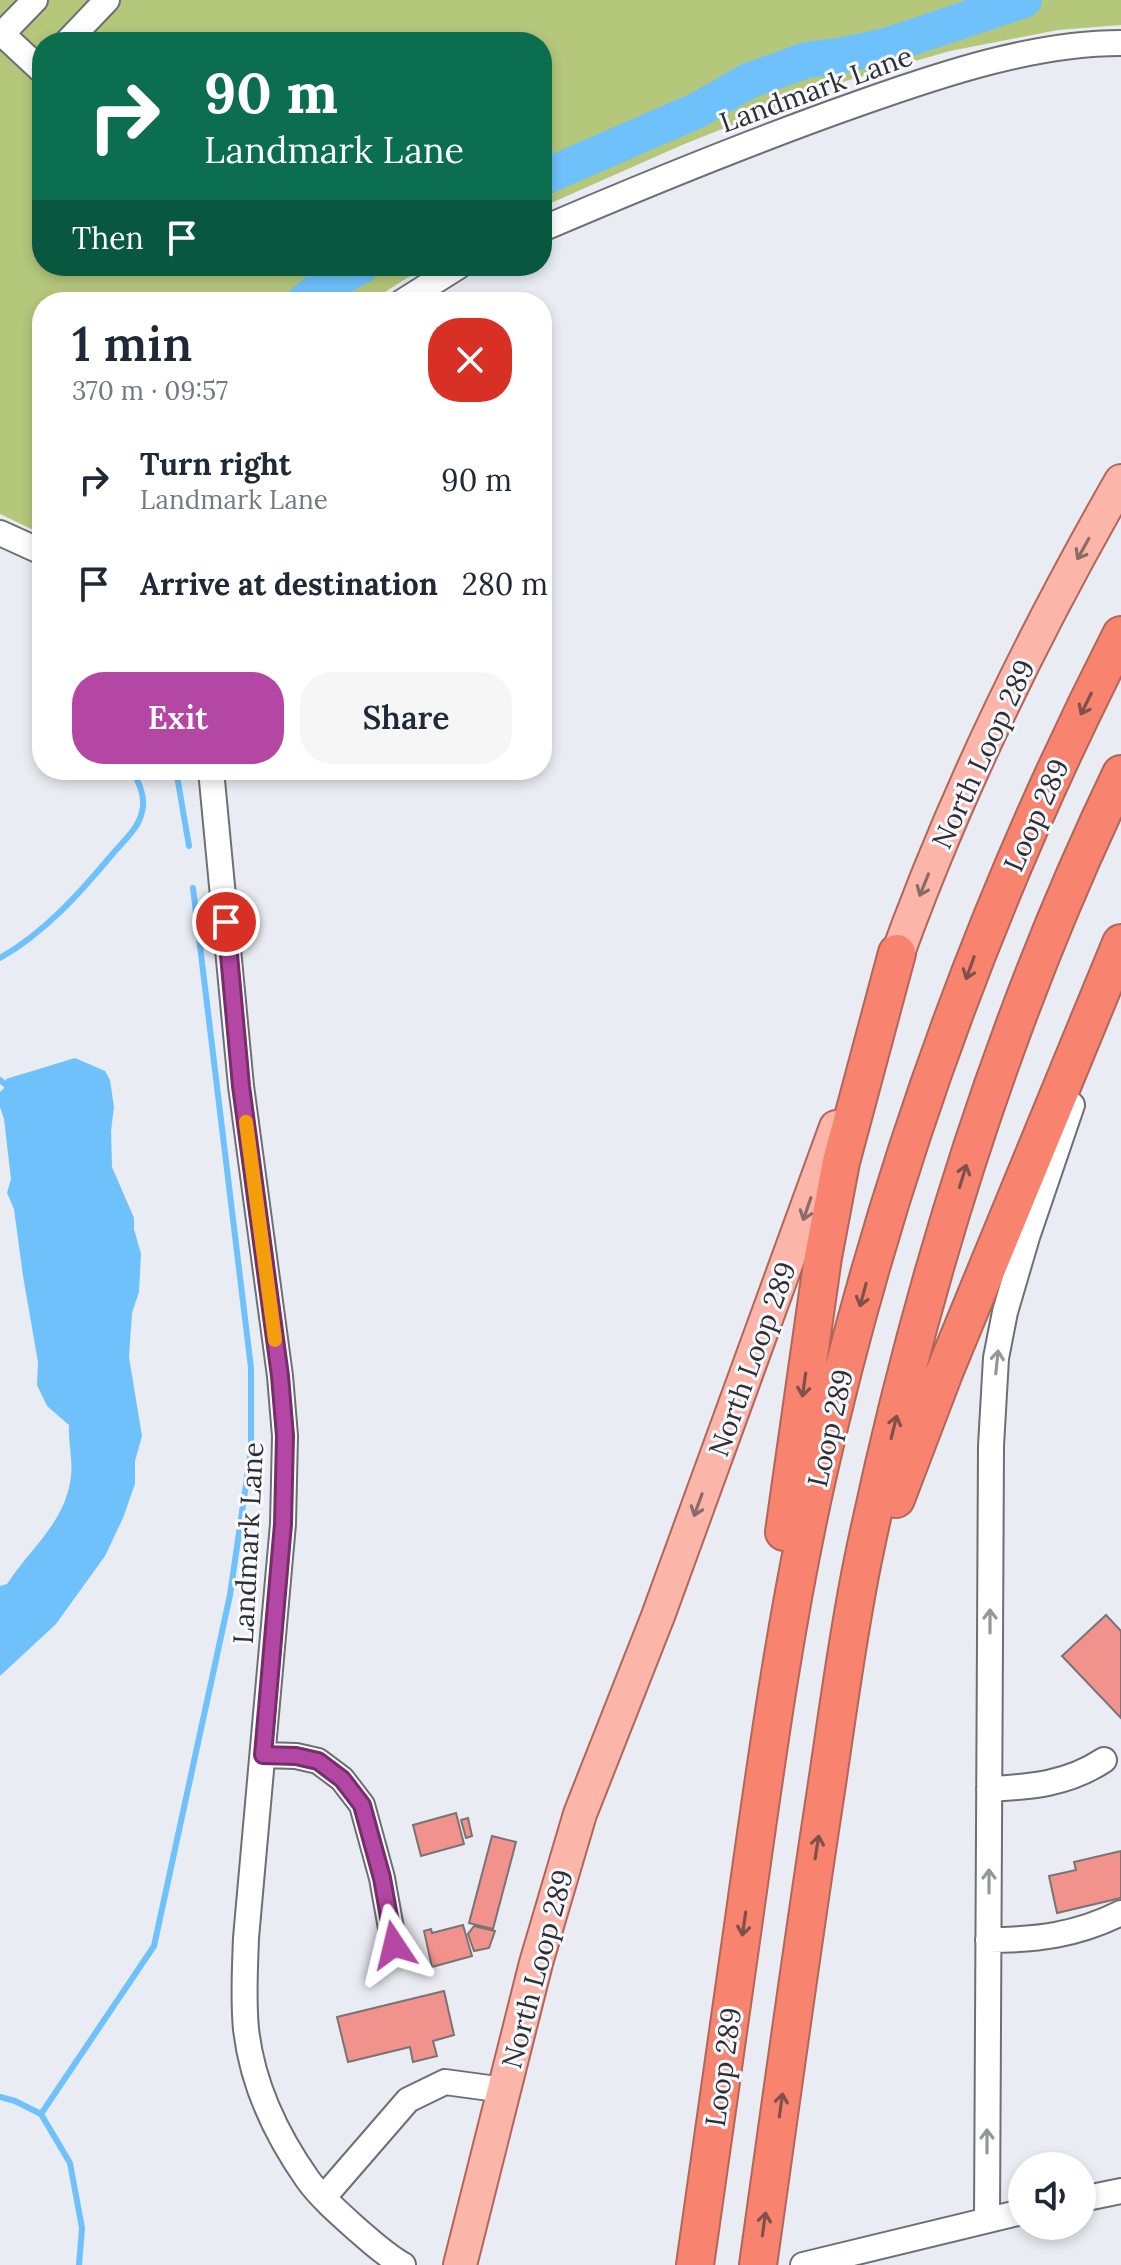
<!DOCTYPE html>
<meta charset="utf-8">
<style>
:root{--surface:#fff;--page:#f6f6f7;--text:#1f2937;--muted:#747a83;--accent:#b446a4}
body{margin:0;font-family:Lora,serif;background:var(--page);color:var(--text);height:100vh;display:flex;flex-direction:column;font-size:30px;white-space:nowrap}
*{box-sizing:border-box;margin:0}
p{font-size:26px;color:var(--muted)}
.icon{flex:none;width:44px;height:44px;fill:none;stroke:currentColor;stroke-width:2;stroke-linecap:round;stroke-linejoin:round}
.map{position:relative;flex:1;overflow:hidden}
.side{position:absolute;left:32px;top:292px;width:520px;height:488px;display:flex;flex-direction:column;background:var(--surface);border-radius:32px;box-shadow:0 4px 12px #0003}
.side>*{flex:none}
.guide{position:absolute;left:32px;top:32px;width:520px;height:244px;border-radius:32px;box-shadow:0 4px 12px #0003;background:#0b6e4f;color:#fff;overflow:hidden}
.tools{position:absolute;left:1008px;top:2152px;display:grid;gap:16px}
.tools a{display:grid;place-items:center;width:88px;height:88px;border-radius:50%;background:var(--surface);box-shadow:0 4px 12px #0003;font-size:40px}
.pin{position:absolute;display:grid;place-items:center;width:68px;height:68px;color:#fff;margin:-34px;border:4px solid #fff;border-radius:50%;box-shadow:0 2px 8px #0007}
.me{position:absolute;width:88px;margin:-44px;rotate:350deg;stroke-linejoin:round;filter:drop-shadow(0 0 6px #0008)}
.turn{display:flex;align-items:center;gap:28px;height:168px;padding:0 40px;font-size:36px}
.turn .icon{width:104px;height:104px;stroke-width:2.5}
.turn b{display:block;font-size:56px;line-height:68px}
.then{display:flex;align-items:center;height:76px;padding:0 40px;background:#0003;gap:16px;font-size:30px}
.round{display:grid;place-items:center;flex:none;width:84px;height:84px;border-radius:32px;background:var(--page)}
.overview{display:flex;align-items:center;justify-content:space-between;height:136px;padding:0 40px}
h1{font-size:48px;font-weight:600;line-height:60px}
.button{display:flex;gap:16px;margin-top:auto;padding:16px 40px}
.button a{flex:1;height:92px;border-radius:32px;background:var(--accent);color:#fff;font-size:32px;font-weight:600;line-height:92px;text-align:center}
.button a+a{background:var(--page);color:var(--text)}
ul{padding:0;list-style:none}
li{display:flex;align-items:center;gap:24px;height:104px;padding:0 40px}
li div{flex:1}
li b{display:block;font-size:30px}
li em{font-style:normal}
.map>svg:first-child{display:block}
</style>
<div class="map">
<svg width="1121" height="2265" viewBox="0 0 1121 2265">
<rect width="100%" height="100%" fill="#e9ecf2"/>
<path fill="#b5c77b" d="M0,0H1121V25L1058,30L950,51L832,85L682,145L542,207V42H42V266H426L369,302H42V534L0,514Z"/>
<path fill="#6fc1fc" d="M75,1058L105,1071L110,1080L114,1107L111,1131L112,1167L134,1218V1229L141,1254L139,1292L132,1313L129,1357L142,1436L135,1461V1484L123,1518L105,1556L56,1624L0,1676V1586L7,1584C31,1547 66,1522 71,1476C73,1459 68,1442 69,1425L47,1406L37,1385L38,1362L23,1276L14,1209L7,1193L11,1179L4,1119L0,1107V1092L4,1088L6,1079Z"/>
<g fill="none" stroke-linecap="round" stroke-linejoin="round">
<path stroke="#6fc1fc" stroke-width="6" d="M176,770L189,846
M0,958C44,933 78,895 110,857C122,842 138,830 142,812C146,797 139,783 132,770
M0,1080L11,1089
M0,2097L15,2101L41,2114L70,2163L82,2228L79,2265
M41,2114L154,1946L230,1595L251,1450V1368L193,888"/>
<path stroke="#6fc1fc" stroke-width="36" d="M542,178L698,110L748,81L807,60L844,55L889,45L1024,0
M304,302L321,288L361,266"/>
</g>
<path fill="#f2928c" stroke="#7a7373" stroke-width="2" d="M1106,1615L1121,1631V1718L1062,1656Z
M456,1813L464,1844L421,1856L413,1825Z
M468,1818L472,1836L466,1838L461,1820Z
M492,1836L516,1842L493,1929L469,1923Z
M1121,1851V1898L1057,1913L1049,1876L1076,1870L1074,1862Z
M463,1925L472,1956L432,1967L424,1931L431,1929L432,1933Z
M474,1926L495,1931L489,1948L474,1951L468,1934Z
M444,1991L454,2035L433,2041L437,2056L413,2062L410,2047L348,2062L337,2017Z"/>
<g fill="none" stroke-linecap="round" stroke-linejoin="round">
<g stroke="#6d6f74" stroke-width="28">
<path id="minor" d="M0,32L41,70L42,69
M2,34L35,0
M67,42L107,0
M542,229C647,184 752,141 860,103C942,74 1034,43 1121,43
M402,302L459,266
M0,533L42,552
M211,770L241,1086L280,1376L285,1436L283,1524L246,1938C245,1968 243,1999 246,2029C252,2083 277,2136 308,2180C322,2199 342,2216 360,2232C374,2244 387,2256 403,2265
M263,1755L296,1756L318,1761L342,1779L362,1805L382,1878L394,1945
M989,1789C1031,1787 1068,1784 1104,1760
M988,1940C1037,1940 1077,1935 1121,1913
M324,2197L408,2100L445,2082L504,2090
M1082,2199L1121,2191
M987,2219L991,1446L996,1358L1005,1312L1027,1237L1072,1105
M803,2265L1022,2212"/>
</g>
<g stroke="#b16659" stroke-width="36">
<path id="major" d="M889,978C949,807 1031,638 1121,481
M460,2265L536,1963L580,1814L658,1616L836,1127"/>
</g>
<g stroke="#b16659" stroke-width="40">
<path id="highway" d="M896,1499L944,1373L1121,943
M784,1532L823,1257L841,1162L897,953
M695,2265C711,2150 728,2035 744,1919C765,1770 785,1620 818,1474C884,1182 985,901 1121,635
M758,2265C780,2109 801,1953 825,1797C837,1718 847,1638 863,1560C919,1290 1001,1023 1121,774"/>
</g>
<use href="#minor" stroke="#fff" stroke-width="24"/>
<use href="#major" stroke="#fbb5a9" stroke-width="32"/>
<use href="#highway" stroke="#f8836f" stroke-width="36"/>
</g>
<defs><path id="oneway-shaft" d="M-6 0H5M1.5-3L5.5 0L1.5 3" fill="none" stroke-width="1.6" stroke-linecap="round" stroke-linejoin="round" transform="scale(2)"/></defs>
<g stroke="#8a6b67">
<use href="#oneway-shaft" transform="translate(1083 549) rotate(119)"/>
<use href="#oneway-shaft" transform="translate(924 885) rotate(112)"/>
<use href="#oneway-shaft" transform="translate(807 1209) rotate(109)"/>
<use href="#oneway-shaft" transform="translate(698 1505) rotate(110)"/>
</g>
<g stroke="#7f514a">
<use href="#oneway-shaft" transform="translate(1086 704) rotate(116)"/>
<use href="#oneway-shaft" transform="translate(970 968) rotate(110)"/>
<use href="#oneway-shaft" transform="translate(963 1176) rotate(-73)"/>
<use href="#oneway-shaft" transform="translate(863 1295) rotate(105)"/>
<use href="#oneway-shaft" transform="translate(804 1385) rotate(98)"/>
<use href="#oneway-shaft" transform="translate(894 1427) rotate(-76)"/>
<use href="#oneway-shaft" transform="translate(817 1847) rotate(-81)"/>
<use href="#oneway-shaft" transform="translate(744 1924) rotate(98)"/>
<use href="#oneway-shaft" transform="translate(781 2105) rotate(-82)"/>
<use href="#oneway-shaft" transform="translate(764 2224) rotate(-82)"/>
</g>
<g stroke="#969798">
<use href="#oneway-shaft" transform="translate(997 1362) rotate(-84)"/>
<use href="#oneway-shaft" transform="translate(990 1621) rotate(-90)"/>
<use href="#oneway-shaft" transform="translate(989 1881) rotate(-90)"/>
<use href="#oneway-shaft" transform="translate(987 2141) rotate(-90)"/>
</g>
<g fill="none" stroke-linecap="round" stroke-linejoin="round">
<g stroke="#752e6b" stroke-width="20">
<path id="route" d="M226,922L241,1086L280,1376L285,1436L283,1524L263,1755L296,1756L318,1761L342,1779L362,1805L382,1878L394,1945"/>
</g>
<use href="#route" stroke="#b446a4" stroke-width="14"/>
<path stroke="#f59e0b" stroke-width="14" d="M246,1122L275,1340"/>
</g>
<g text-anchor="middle" stroke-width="6" stroke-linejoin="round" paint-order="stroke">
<g font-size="28" fill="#2e2f31" stroke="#f7f9fe">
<text transform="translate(816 89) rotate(-20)" y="10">Landmark Lane</text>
<text transform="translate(983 754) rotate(-65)" y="10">North Loop 289</text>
<text transform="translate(1036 815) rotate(-66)" y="10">Loop 289</text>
<text transform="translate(752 1359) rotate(-70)" y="10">North Loop 289</text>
<text transform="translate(830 1428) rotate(-77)" y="10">Loop 289</text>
<text transform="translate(248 1543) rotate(-87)" y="10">Landmark Lane</text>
<text transform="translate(537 1969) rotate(-75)" y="10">North Loop 289</text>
<text transform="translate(723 2067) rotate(-82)" y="10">Loop 289</text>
</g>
</g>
</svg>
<div class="tools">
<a><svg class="icon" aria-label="sound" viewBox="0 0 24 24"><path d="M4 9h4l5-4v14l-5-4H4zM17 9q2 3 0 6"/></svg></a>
</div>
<div class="pin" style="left:226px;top:922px;background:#d93025"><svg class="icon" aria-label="arrive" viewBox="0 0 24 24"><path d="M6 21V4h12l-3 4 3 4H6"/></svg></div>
<svg class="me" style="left:394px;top:1945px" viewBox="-20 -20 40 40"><path d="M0-17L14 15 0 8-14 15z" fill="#b446a4" stroke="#fff" stroke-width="4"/></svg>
<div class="guide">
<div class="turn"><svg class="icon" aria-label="right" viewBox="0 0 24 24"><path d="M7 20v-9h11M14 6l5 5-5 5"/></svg><div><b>90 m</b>Landmark Lane</div></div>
<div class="then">Then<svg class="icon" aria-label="arrive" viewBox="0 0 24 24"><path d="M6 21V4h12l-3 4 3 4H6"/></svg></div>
</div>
<section class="side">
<div class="overview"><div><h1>1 min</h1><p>370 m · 09:57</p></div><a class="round" style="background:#d93025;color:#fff"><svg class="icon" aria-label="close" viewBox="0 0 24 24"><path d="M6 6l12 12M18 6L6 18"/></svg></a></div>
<ul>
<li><svg class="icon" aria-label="right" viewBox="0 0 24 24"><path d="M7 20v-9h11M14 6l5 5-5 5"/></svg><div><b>Turn right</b><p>Landmark Lane</p></div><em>90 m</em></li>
<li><svg class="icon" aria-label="arrive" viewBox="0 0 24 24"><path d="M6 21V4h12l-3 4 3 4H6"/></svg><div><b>Arrive at destination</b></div><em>280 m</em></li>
</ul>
<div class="button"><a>Exit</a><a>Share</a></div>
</section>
</div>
